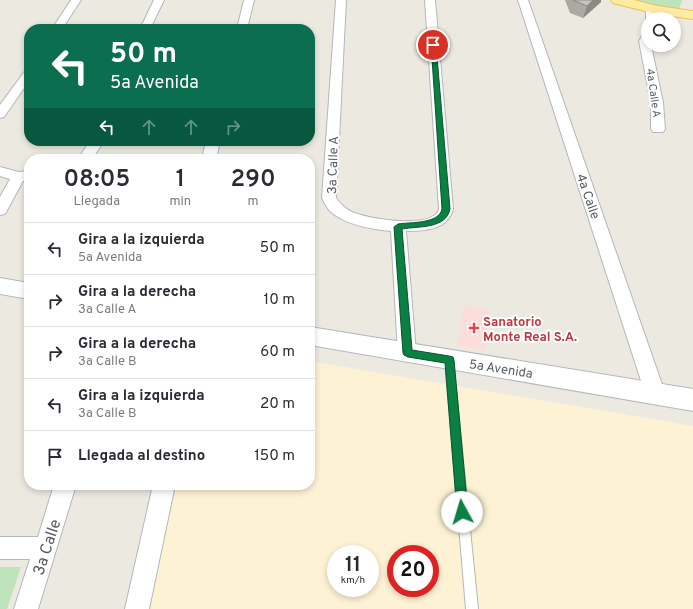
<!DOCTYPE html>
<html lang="es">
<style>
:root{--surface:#fff;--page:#f7f7f7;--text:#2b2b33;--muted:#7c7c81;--line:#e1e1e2}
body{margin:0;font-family:Overpass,sans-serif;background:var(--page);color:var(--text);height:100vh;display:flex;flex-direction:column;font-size:15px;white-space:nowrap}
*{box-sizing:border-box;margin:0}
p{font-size:13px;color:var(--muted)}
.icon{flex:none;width:22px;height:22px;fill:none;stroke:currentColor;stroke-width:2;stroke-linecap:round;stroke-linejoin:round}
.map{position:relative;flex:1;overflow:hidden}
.details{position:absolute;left:24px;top:154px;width:291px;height:336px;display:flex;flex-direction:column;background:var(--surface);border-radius:16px;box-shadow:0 2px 6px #0003}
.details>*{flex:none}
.banner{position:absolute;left:24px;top:24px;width:291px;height:122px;border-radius:16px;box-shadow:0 2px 6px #0003;background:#0b6e4f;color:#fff;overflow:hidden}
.buttons{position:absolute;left:641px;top:12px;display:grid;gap:8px}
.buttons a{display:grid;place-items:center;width:40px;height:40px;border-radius:50%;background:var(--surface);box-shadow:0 2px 6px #0003;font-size:20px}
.speed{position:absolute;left:327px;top:545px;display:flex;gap:8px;font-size:20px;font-weight:700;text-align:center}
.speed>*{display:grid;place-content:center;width:52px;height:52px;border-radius:50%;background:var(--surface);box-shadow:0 2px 6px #0003;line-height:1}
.speed small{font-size:10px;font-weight:400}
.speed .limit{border:6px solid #d22;background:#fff;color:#111}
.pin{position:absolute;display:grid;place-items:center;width:34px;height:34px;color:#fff;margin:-17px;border:2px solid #fff;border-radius:50%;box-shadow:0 1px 4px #0007}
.me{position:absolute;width:44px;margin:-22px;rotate:354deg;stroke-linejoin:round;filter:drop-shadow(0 0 3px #0008)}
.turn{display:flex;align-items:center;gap:14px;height:84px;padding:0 20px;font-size:18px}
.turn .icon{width:52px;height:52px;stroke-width:2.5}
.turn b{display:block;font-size:28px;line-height:34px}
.lanes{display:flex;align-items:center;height:38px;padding:0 20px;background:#0003;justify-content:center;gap:20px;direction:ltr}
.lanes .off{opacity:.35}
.eta{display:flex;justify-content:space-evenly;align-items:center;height:68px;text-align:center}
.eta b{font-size:24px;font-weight:600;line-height:28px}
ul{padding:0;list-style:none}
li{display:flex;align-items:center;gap:12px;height:52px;padding:0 20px;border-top:1px solid var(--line)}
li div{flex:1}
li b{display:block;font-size:15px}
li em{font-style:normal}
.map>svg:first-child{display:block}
</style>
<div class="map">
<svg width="693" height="609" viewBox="0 0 693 609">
<rect width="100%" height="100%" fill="#ece9e0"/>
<path fill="#fdf2d4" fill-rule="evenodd" d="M310,361L693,426V609H131L159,485H310ZM336,554H370V588H336ZM396,554H430V588H396Z"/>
<path fill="#fbdddb" d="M464,305L490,309L485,350L457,346Z"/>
<path fill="#bee4bc" d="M631,0H682L679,10Z
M0,567H21L7,609H0Z"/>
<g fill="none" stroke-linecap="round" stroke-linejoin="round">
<g stroke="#b3b7bb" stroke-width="2">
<path id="lane" d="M449,356L452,358L453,360L478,609H466L445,360L446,358Z"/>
</g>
<g stroke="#b3b7bb" stroke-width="2">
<path id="street" d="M71,0H81L62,29H52Z
M154,0H164L150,29H140Z
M244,0H254L247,29H237Z
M336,0H346L336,198C340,204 346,209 352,212C368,219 433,230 439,209L425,0H435L453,209C448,230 424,231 406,231L416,353L413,358L407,360L401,358L398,353L391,231C371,229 345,225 330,211C327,208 324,202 322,198Z
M518,0H528L665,393L662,399L655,401L648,399L645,393Z
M651,5L656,8V19H648V21L646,19V8Z
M648,32V45H651L663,103L665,129L663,132H653L651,129V103L639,41L644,33Z
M29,69V81L4,117L0,118V105L25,71Z
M90,141H104L92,159H78Z
M206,141H220L216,159H202Z
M0,167L19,172L29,171V179L23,181L5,214L0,215V197L10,179L0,176Z
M54,485H76L38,609H14L30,559H0V537H38Z
M153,485H175L149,609H125Z"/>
</g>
<g stroke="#b4b8bd" stroke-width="2">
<path id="secondary" d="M0,278L29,283V299L0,294Z
M310,327L693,389V411L310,345Z"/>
</g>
<g stroke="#f1be55" stroke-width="2">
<path id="primary" d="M611,0H634L657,6L693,11V19L657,14L613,3Z"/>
</g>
<use href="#lane" fill="#fff" fill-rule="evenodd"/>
<use href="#street" fill="#fff" fill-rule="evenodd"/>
<use href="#secondary" fill="#fff" fill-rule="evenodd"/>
<use href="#primary" fill="#ffeca3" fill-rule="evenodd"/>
</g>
<path fill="#aba9a3" d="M565,0H601V2L583,18L570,13Z"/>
<path fill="#8b8985" d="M593,0H601V2L583,18L587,6Z"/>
<path fill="#c7c4be" stroke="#8b8985" d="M573,0H593L587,6Z"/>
<path fill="#0b8043" stroke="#07532c" d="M431,43L436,45L450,209C446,229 419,226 402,229L412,350L449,356L453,357L454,360L468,512L467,516L462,517L458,516L457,512L445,363L408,357L404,355L403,353L394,227L398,224C411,222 439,224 442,209Z"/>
<path fill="#e0444e" stroke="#fff" stroke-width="1.5" d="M472 322h4v4h4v4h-4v4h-4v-4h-4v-4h4z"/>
<g text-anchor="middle" stroke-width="4" stroke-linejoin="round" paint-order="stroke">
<g font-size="11" fill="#595d62" stroke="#fff">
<text transform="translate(654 93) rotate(82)" y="4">4a Calle A</text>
</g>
<g font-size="13" fill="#595d62" stroke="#fff">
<text transform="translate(332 165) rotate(-88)" y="5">3a Calle A</text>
<text transform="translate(589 196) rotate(71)" y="5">4a Calle</text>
<text transform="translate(501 368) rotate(9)" y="5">5a Avenida</text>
</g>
<g font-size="13" font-weight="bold" fill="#be3a42" stroke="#fff" text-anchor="start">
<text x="483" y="326">Sanatorio<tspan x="483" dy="15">Monte Real S.A.</tspan></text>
</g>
<g font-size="16" fill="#595d62" stroke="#fff">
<text transform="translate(46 547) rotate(-72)" y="6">3a Calle</text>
</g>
</g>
</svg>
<div class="buttons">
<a><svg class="icon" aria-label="search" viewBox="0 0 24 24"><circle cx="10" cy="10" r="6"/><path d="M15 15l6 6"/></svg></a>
</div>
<div class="speed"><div>11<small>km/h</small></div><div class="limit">20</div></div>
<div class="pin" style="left:433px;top:45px;background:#d93025"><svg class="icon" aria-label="arrive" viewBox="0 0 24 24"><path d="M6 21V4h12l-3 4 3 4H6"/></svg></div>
<svg class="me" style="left:462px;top:512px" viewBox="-20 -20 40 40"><circle r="19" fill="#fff"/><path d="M0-13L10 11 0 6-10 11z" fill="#0b8043"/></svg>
<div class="banner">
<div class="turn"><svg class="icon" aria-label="left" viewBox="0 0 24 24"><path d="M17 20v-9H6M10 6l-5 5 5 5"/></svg><div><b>50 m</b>5a Avenida</div></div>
<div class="lanes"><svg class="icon" aria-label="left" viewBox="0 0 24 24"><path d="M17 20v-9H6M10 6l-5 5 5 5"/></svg><svg class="icon off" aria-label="ahead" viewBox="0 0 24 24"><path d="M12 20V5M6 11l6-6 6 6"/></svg><svg class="icon off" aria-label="ahead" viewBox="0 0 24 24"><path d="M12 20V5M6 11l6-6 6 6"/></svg><svg class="icon off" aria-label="right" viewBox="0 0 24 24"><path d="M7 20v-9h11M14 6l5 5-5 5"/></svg></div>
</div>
<section class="details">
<div class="eta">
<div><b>08:05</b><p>Llegada</p></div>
<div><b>1</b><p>min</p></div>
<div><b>290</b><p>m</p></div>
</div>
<ul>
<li><svg class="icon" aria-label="left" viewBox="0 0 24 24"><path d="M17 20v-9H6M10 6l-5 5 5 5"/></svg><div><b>Gira a la izquierda</b><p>5a Avenida</p></div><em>50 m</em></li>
<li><svg class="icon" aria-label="right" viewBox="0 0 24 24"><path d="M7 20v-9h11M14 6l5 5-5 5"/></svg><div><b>Gira a la derecha</b><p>3a Calle A</p></div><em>10 m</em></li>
<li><svg class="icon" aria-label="right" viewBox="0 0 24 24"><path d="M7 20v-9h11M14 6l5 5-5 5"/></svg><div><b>Gira a la derecha</b><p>3a Calle B</p></div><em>60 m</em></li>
<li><svg class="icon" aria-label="left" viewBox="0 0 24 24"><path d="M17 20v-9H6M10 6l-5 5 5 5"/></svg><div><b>Gira a la izquierda</b><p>3a Calle B</p></div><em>20 m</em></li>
<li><svg class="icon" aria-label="arrive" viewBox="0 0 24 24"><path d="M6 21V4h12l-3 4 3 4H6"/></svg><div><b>Llegada al destino</b></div><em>150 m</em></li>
</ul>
</section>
</div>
